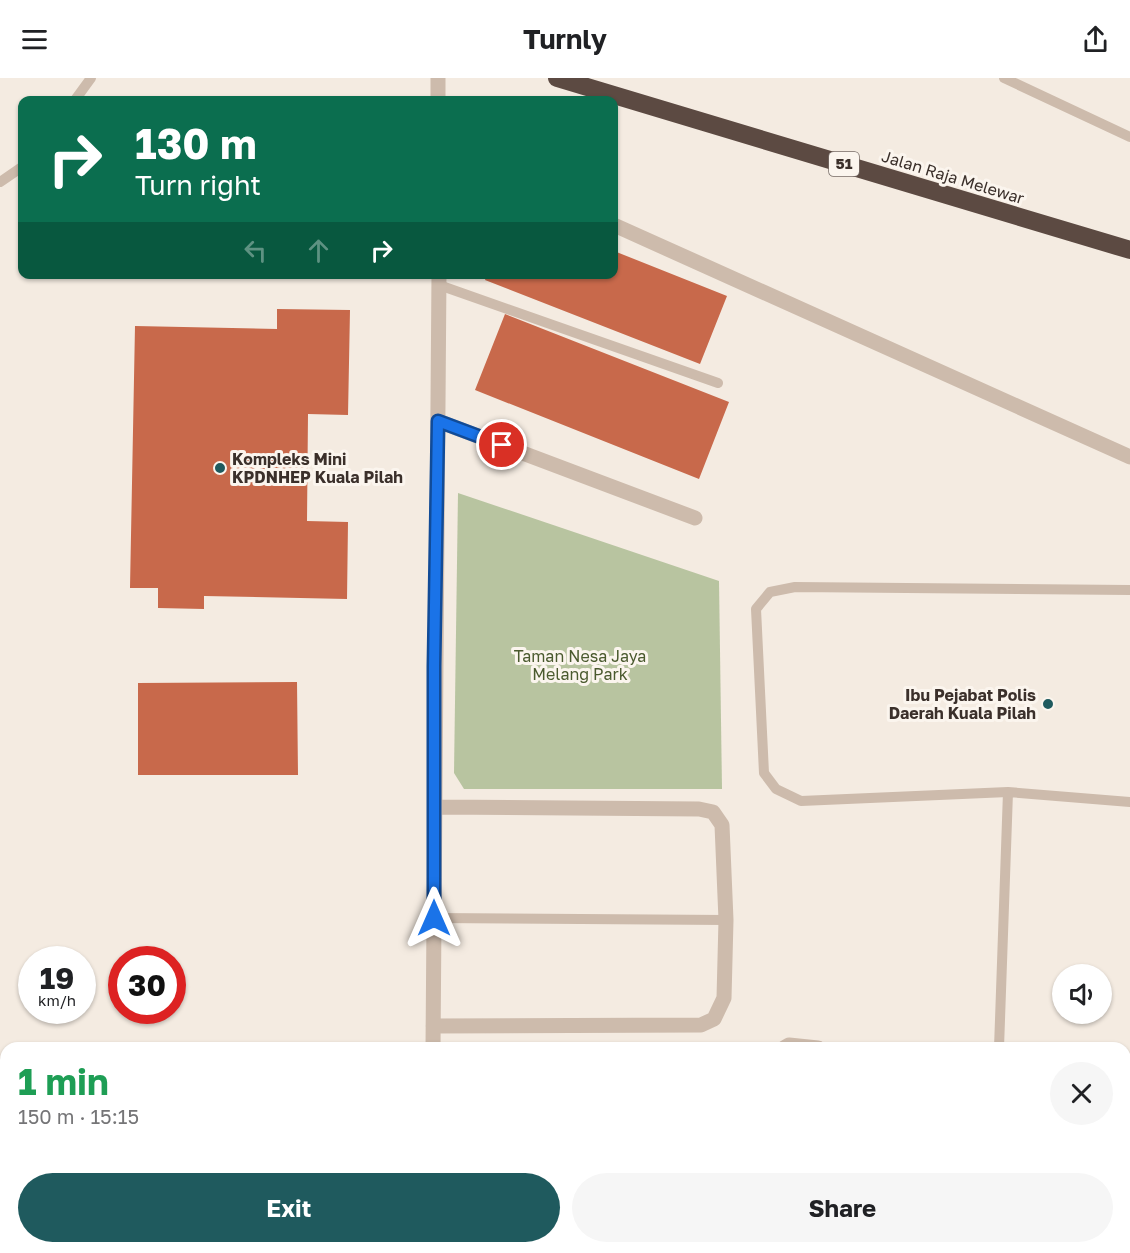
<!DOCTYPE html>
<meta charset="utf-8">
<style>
:root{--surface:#fff;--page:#f6f6f6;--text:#202124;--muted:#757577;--accent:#1f5a5e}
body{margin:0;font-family:"Golos Text",sans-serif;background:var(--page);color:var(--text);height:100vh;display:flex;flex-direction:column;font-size:22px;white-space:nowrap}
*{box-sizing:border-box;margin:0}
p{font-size:20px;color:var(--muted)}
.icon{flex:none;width:33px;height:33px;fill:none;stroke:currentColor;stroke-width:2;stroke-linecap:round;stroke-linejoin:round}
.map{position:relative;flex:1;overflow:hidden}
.side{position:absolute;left:0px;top:964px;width:1131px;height:212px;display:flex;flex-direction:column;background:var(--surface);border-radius:18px 18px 0 0;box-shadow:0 2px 4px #0004}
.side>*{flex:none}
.banner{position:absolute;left:18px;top:18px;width:600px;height:183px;border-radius:12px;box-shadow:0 2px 4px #0004;background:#0b6e4f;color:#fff;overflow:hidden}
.tools{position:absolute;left:1052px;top:886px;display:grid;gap:12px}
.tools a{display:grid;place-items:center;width:60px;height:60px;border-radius:50%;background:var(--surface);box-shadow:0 2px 4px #0004;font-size:30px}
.speed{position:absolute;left:18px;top:868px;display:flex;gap:12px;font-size:30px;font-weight:700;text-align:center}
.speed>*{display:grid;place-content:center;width:78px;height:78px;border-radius:50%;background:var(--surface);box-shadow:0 2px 4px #0004;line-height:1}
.speed small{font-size:15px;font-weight:400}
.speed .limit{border:9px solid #d22;background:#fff;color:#111}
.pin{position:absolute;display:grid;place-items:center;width:51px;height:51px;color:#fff;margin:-26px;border:3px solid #fff;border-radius:50%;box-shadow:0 2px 6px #0007}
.me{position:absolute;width:66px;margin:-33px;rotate:0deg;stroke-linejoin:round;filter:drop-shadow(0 0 4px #0008)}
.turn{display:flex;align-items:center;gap:21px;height:126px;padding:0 18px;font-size:27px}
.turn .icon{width:78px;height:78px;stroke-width:2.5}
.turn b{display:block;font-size:42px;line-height:51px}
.lanes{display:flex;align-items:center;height:57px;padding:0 18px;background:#0003;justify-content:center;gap:30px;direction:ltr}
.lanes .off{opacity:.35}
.round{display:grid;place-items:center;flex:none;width:63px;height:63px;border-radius:32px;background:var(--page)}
.overview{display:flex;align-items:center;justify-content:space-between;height:102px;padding:0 18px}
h1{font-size:36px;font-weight:700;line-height:45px;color:#1e9e55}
.cta{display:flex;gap:12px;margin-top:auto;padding:12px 18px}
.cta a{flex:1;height:69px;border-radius:36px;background:var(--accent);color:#fff;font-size:24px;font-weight:700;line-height:69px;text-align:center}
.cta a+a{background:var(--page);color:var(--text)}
header{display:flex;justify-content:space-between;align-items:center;height:78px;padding:0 18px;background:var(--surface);font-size:27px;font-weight:700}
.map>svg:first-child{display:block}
</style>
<header><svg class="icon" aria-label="menu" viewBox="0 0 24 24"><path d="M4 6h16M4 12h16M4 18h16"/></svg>Turnly<svg class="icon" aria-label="share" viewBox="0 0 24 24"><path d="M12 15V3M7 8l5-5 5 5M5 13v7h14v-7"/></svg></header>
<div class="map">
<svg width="1130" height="1175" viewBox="0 0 1130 1175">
<rect width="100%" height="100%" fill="#f4ebe1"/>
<path fill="#b8c4a0" d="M458,415L719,503L722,711H464L454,695Z"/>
<path fill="#c8694b" d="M614,173L727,218L700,286L485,202L487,196H614Z
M277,231L350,232L348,337L308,336L307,443L348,444L347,521L204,518V531L158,530V510H130L135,248L277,251Z
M505,236L729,324L699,401L475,312Z
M297,604L298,697H138V605Z"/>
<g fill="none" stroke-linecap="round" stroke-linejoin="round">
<path stroke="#cdbbac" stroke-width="10" d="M1004,0L1130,59
M75,22L91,0
M0,104L22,89
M439,207L718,305
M1130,512L795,509L770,514L756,531L764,695L776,711L801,723L1008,714L1130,724
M434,840L726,842
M999,970L1008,714
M1125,1099H1130"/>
<path stroke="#cdbbac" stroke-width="15" d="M438,0V22
M614,147L1130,379
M438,343L695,440
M433,948L701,947L714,941L724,920L726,842L722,747L713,734L699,731L435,729
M433,970L439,196
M784,970L789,967L818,970
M1125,993L1130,994
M39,1170V1175
M765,1170V1175
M102,1173L229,1175
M431,1175V1170"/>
<path stroke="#5c4a42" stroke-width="18" d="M557,0L1130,172"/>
</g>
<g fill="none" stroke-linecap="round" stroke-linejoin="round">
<g stroke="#114b97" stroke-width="15">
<path id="route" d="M434,840V588L438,343L502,367"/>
</g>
<use href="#route" stroke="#1a73e8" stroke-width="10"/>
</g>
<g fill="#1f5a5e" stroke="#fbf5ee" stroke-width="2">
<circle cx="220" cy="390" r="6"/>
<circle cx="1048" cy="626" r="6"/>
</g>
<g text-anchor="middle" stroke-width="6" stroke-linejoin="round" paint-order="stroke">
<rect fill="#fbf5ee" stroke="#756b66" stroke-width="1.5" x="829" y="74" width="30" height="24" rx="4.5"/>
<g font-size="15" font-weight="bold" fill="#3b302b">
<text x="844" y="91">51</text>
</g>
<g font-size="16" fill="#3b302b" stroke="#fbf5ee">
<text transform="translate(953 99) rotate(17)" y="6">Jalan Raja Melewar</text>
</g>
<g font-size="16" font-weight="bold" fill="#3b302b" stroke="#fbf5ee" text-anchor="start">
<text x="232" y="387">Kompleks Mini<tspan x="232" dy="18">KPDNHEP Kuala Pilah</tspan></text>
<text x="1036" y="623" text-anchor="end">Ibu Pejabat Polis<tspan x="1036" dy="18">Daerah Kuala Pilah</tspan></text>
</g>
<g font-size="16" fill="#4a5a2e" stroke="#fbf5ee">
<text x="580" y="584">Taman Nesa Jaya<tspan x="580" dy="18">Melang Park</tspan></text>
</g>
</g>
</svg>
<div class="tools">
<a><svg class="icon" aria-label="sound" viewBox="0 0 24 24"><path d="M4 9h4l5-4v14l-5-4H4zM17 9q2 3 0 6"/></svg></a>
</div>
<div class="speed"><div>19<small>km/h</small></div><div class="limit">30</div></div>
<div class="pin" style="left:502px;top:367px;background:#d93025"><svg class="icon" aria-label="arrive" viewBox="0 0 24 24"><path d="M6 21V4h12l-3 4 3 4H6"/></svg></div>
<svg class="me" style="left:434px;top:840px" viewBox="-20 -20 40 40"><path d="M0-17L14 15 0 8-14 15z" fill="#1a73e8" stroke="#fff" stroke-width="4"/></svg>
<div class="banner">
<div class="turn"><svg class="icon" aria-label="right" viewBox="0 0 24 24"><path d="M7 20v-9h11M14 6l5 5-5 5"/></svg><div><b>130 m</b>Turn right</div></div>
<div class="lanes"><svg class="icon off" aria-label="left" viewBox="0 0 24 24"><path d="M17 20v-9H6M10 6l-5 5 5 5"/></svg><svg class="icon off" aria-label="ahead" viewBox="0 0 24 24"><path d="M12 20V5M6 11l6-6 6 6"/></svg><svg class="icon" aria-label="right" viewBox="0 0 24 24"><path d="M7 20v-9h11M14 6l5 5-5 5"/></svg></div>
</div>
<section class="side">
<div class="overview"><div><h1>1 min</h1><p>150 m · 15:15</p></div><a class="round"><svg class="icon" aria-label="close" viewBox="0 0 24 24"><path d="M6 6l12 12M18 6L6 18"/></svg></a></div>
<div class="cta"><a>Exit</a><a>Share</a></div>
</section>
</div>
